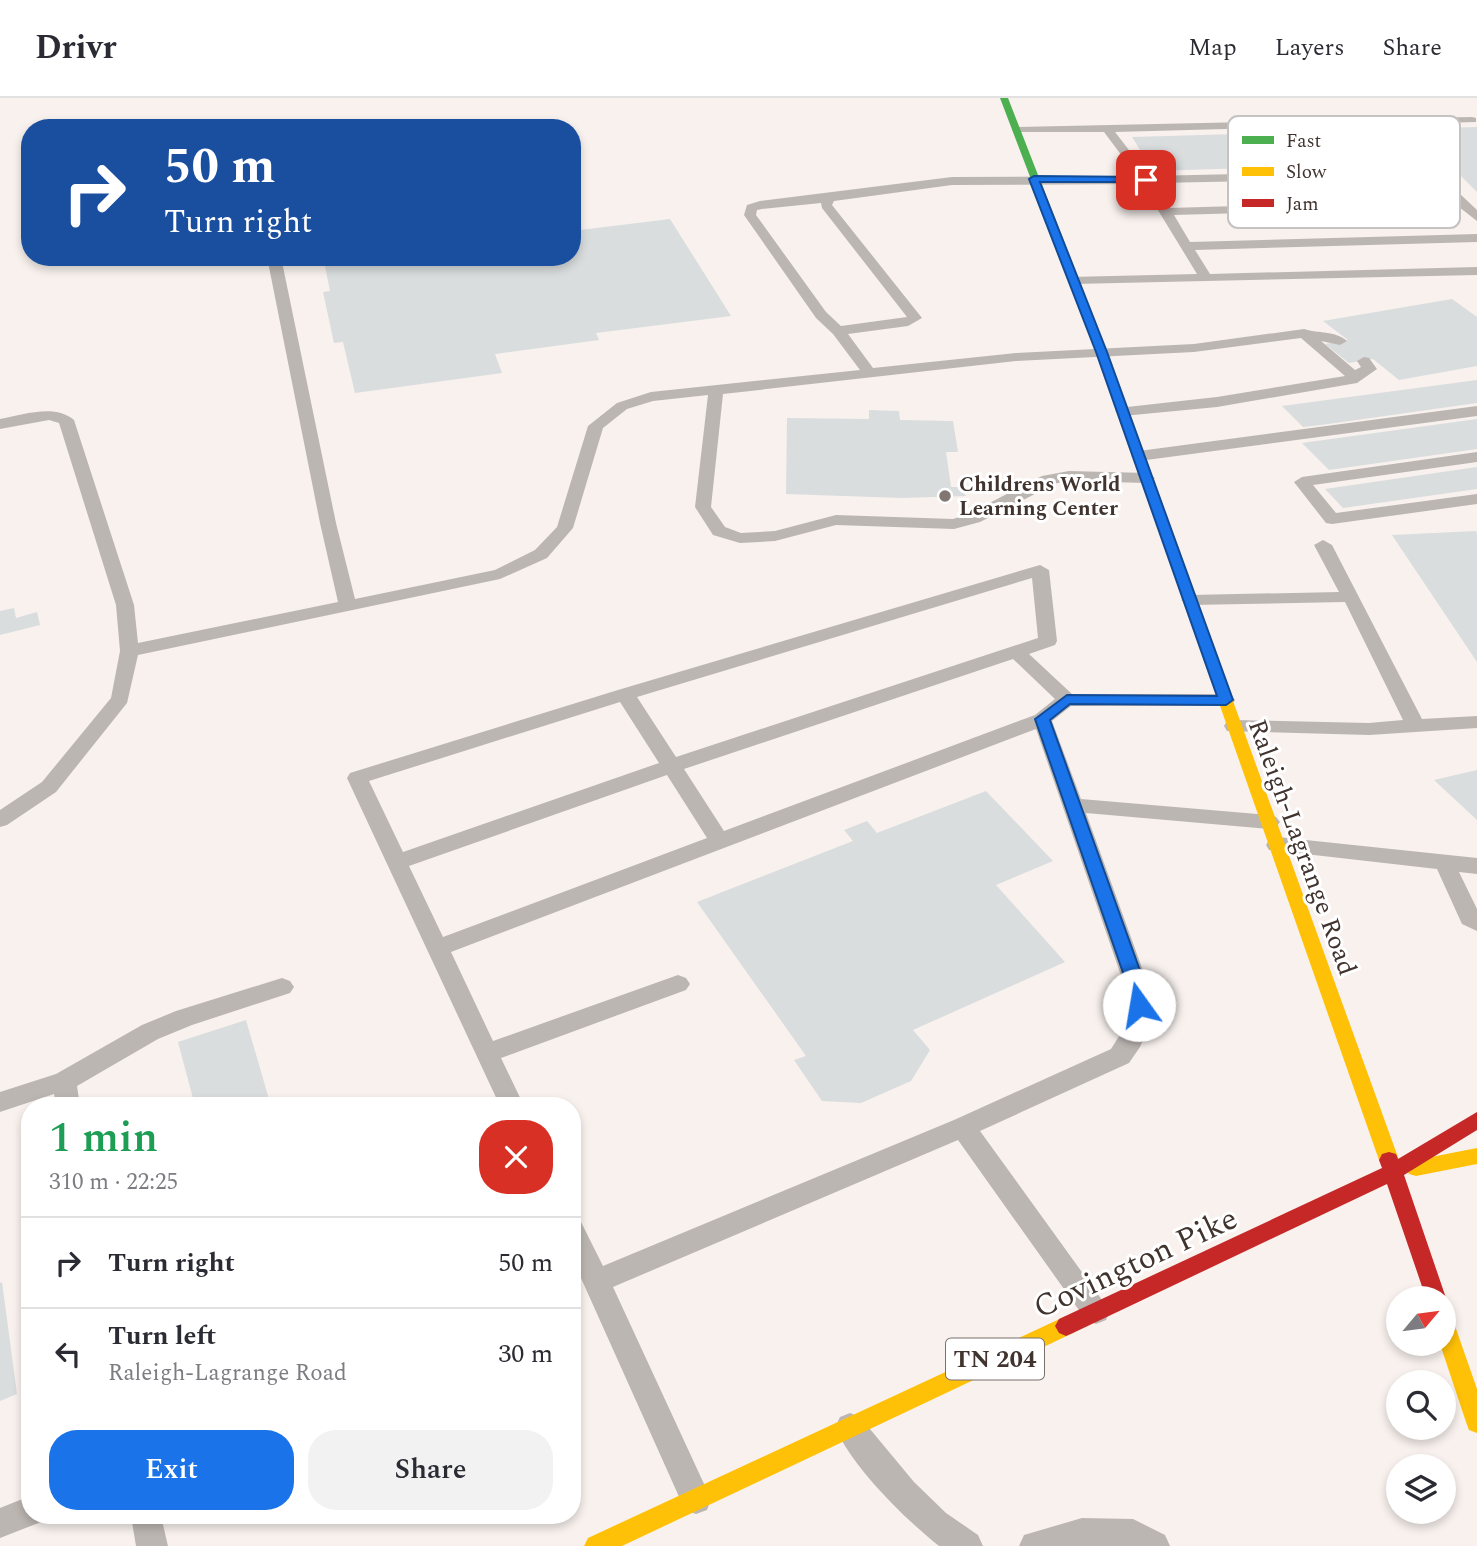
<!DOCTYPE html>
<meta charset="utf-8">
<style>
:root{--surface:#fff;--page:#f2f2f3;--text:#2b2b33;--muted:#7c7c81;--line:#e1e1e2;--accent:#1a73e8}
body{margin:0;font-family:Spectral,serif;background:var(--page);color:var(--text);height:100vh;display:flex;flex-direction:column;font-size:26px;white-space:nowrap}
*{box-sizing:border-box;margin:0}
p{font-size:23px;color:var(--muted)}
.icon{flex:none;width:38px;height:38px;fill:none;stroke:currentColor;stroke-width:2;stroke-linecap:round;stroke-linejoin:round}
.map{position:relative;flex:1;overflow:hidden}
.panel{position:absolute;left:21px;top:999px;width:560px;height:427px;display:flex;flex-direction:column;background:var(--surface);border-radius:28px;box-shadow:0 4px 10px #0003}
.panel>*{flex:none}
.banner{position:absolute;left:21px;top:21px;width:560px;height:147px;border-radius:28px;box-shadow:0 4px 10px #0003;background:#1a4fa0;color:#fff;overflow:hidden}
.needle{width:46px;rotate:61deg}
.buttons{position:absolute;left:1386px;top:1188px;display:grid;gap:14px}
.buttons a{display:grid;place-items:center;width:70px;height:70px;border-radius:50%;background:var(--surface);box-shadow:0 4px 10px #0003;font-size:35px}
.pin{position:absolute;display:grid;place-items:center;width:60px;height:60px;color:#fff;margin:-30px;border-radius:14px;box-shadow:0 4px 10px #0006}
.me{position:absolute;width:77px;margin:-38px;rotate:347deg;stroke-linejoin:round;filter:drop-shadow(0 0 5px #0008)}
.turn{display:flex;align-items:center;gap:24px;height:147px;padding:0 28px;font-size:32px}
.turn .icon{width:91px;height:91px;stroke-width:2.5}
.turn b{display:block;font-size:49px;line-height:60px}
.round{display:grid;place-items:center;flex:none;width:74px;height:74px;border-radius:28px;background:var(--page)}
.head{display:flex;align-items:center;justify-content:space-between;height:119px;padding:0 28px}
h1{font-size:42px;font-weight:600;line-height:52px;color:#1e9e55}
.cta{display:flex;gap:14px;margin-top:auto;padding:14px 28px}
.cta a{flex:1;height:80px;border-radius:28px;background:var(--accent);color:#fff;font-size:28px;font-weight:600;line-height:80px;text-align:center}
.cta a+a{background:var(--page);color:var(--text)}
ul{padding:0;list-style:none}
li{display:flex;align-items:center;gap:21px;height:91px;padding:0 28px;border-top:2px solid var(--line)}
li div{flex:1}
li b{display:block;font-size:26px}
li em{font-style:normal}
header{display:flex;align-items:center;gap:42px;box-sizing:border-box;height:98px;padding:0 35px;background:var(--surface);border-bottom:2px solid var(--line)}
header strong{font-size:33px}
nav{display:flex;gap:38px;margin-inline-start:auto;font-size:24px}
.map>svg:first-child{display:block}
</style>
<header>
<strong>Drivr</strong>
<nav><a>Map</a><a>Layers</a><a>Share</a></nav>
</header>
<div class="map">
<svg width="1477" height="1448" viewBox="0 0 1477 1448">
<rect width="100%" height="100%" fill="#f8f1ee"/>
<path fill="#d9ddde" d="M1477,29V94L1447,64L1153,73L1132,39Z
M670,121L731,218L596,235L599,242L495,256L502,275L355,295L343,244L334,245L323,194L330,193L323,159H572V133Z
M1452,201L1477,219V268L1399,282L1373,261L1349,265L1325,246L1348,242L1323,223Z
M1477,282V305L1321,327L1303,329L1282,308Z
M869,312L899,313L900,322L953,323L958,354H946L951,389H962L966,398L902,400L786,396L787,320L869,321Z
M1477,321V351L1329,372L1302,345Z
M1477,369V391L1343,410L1325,391Z
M1476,433L1477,435V564L1392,437Z
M14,510L16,520L37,514L40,527L0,537V513Z
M1477,672V722L1434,682Z
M986,693L1053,763L996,787L1065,864L913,932L930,952L911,983L861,1005L822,1003L794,962L806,958L697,804L853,743L844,732L867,723L877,735Z
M246,922L271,1008H195L178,944Z
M2,1184L17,1296L0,1303V1185Z"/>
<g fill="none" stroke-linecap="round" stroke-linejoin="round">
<path fill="#bcb6b2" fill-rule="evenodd" d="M1472,19L1476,20V24L1115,34L1149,78L1427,72L1441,78L1477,112V123L1459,109L1174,117L1190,144L1477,136V144L1195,152L1210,176L1477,169V177L1074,186L1069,185V179L1197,176L1142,86L952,87L834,103L832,107L922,220L908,228L848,236L873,270L1016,255L1194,246L1304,231C1319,236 1334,232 1347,243L1340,247L1321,243L1355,272L1361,269L1357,263L1364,259L1369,260L1377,271L1357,285L1217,309L1123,318L1115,313L1118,310L1217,299L1345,278L1301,240L1194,254L1016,263L723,296L711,409L725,429L741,435L775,433L836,417L953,421L968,416L1042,378L1069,373L1147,375L1155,380L1147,385L1069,383L1047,387L1033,397L980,424L954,431L836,427L775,443L740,445L713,437L695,409L708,297L653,303L627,311L603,330L573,430L547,460L500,481L138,557L127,605L56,694L7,727L0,729V712L42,684L111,600L120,553L116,507L59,325L49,322L0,331V321C22,317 55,305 74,322L134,507L138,545L338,504L320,425L267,159H281L336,425L355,501L495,472L535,452L557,429L588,328L617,305L651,294L860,272L833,236L816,220L744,117L747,107L760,103L952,79L1137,78L1104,34H1014L1012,32L1018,29ZM1425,80L1452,102L1169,110L1154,85ZM821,105L822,110L907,219L841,228L826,214L756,117L757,112L762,111Z
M1477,308V318L1139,363L1131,358L1139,353Z
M1477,354V364L1313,387L1336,415L1477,396V406L1332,426L1326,425L1294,384L1302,379Z
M1323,442L1332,447L1422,621L1477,618V630L1369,637L1227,633L1224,628L1227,623L1234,622L1369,625L1403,622L1345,504L1190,507L1181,502L1190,497L1339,494L1314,447Z
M1040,467L1049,472L1057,543L1055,547L1029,556L1072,596H1225L1232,598L1235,602L1232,606L1225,608H1071L1052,623L1081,701L1269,717L1276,719L1280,724L1276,729L1269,731L1086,715L1150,892V927L1140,949L1129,965L980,1033L1110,1213L1106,1222L1096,1226L1086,1222L958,1042L613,1189L711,1401L707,1412L696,1416L685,1412L572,1160V1120L581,1124L603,1168L954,1022L1111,951L1126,927V892L1036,631L451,854L493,943L678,877L686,880L690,886L686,892L501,960L524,1008H500L347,680L350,675L618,592ZM1032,480L1038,540L676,659L637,599ZM1013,561L1055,601L1035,617L724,733L684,671ZM620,604L659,665L403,754L369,683ZM667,677L707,740L443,839L409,768Z
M1277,739L1477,760V776L1459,774L1477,811V833L1462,826L1437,771L1269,752L1266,747L1269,742Z
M282,880L290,883L294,889L290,895L192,927L158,941L77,988L80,1008H56L54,996L0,1014V994L56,976L142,927L176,913Z
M850,1315L860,1319L914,1384L946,1415L978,1437L983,1448H939C905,1421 852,1369 835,1329L840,1319Z
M30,1398V1418H43L41,1424L0,1440V1410Z
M131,1418H161L168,1448H136Z
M1082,1420L1133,1421L1165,1437L1170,1448H1019L1024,1437Z"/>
<path fill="#4caf50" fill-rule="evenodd" d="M1000,0H1008L1107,254L1212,545L1210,548L1205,549L1198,545L1097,254Z"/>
<path fill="#ffc107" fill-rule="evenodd" d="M1205,541L1212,545L1399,1062L1396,1068L1389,1070L1382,1068L1379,1062L1198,545Z
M1477,1050V1066L1416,1078L1409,1076L1406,1070L1409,1064L1416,1062Z
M1444,1215L1451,1218L1454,1225L1477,1291V1335L1469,1332L1466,1324L1440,1246H1444Z
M1066,1218L1073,1221L1077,1228L1073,1235L622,1448H584L588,1440Z"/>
<path fill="#c62828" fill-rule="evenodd" d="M1477,1014V1032L1404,1077L1446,1200L1444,1206V1200H1426L1387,1086L1073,1235L1066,1238L1059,1235L1055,1228L1059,1221L1382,1070L1379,1062L1382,1056L1389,1054L1396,1056L1398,1061Z"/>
</g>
<path fill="#1a73e8" stroke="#114b97" stroke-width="2" d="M1034,78L1146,79L1150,82L1146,84H1040L1107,254L1233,602L1226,607L1070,606L1050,622L1147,892L1148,907L1145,912H1133L1129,892L1035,621L1067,597L1217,598L1096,254L1029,81Z"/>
<circle fill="#817672" stroke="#fff" stroke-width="2.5" cx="945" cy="398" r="7"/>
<g text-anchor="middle" stroke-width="6" stroke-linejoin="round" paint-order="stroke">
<g font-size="21" font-weight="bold" fill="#41342f" stroke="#fff" text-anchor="start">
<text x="959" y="393">Childrens World<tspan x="959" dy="24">Learning Center</tspan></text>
</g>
<rect fill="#fff" stroke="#7a716d" stroke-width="2" x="946" y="1240.5" width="98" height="41" rx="5"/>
<g font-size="24" font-weight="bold" fill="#41342f">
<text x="995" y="1269">TN 204</text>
</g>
<g font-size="26" fill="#41342f" stroke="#fff">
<text transform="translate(1303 749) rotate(70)" y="9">Raleigh-Lagrange Road</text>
</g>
<g font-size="32" fill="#41342f" stroke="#fff">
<text transform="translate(1135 1164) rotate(-25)" y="11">Covington Pike</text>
</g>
</g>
<rect x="1228" y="18" width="232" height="112" rx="10" fill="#fff" stroke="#c6c2c1" stroke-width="2"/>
<rect x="1242" y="38" width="32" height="8" fill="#4caf50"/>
<rect x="1242" y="69" width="32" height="9" fill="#ffc107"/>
<rect x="1242" y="101" width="32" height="8" fill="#c62828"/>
<g font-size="19" fill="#41342f">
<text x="1286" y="49">Fast</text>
<text x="1286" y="80">Slow</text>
<text x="1286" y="112">Jam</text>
</g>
</svg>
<div class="buttons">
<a><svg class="needle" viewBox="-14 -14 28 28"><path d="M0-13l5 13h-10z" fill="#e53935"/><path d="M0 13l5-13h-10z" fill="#7c7c81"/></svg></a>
<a><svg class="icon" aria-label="search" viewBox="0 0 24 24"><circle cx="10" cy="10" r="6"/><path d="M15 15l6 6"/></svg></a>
<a><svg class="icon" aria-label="layers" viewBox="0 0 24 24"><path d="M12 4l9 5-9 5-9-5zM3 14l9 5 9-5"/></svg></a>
</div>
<div class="pin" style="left:1146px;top:82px;background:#d93025"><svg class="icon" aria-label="arrive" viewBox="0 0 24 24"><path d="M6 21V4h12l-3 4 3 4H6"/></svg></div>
<svg class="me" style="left:1139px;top:907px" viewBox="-20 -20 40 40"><circle r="19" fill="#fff"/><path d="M0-13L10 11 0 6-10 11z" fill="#1a73e8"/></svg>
<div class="banner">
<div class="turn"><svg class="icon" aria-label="right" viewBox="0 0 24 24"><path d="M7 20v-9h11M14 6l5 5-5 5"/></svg><div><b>50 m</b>Turn right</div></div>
</div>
<section class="panel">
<div class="head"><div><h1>1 min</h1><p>310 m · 22:25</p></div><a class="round" style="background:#d93025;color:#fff"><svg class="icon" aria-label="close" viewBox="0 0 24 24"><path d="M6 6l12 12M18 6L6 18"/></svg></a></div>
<ul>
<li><svg class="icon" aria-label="right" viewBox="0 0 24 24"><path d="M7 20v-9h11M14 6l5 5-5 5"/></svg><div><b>Turn right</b></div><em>50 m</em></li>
<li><svg class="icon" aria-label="left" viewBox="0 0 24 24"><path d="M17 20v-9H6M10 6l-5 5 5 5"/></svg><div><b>Turn left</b><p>Raleigh-Lagrange Road</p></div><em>30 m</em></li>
</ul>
<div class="cta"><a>Exit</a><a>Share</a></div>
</section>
</div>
